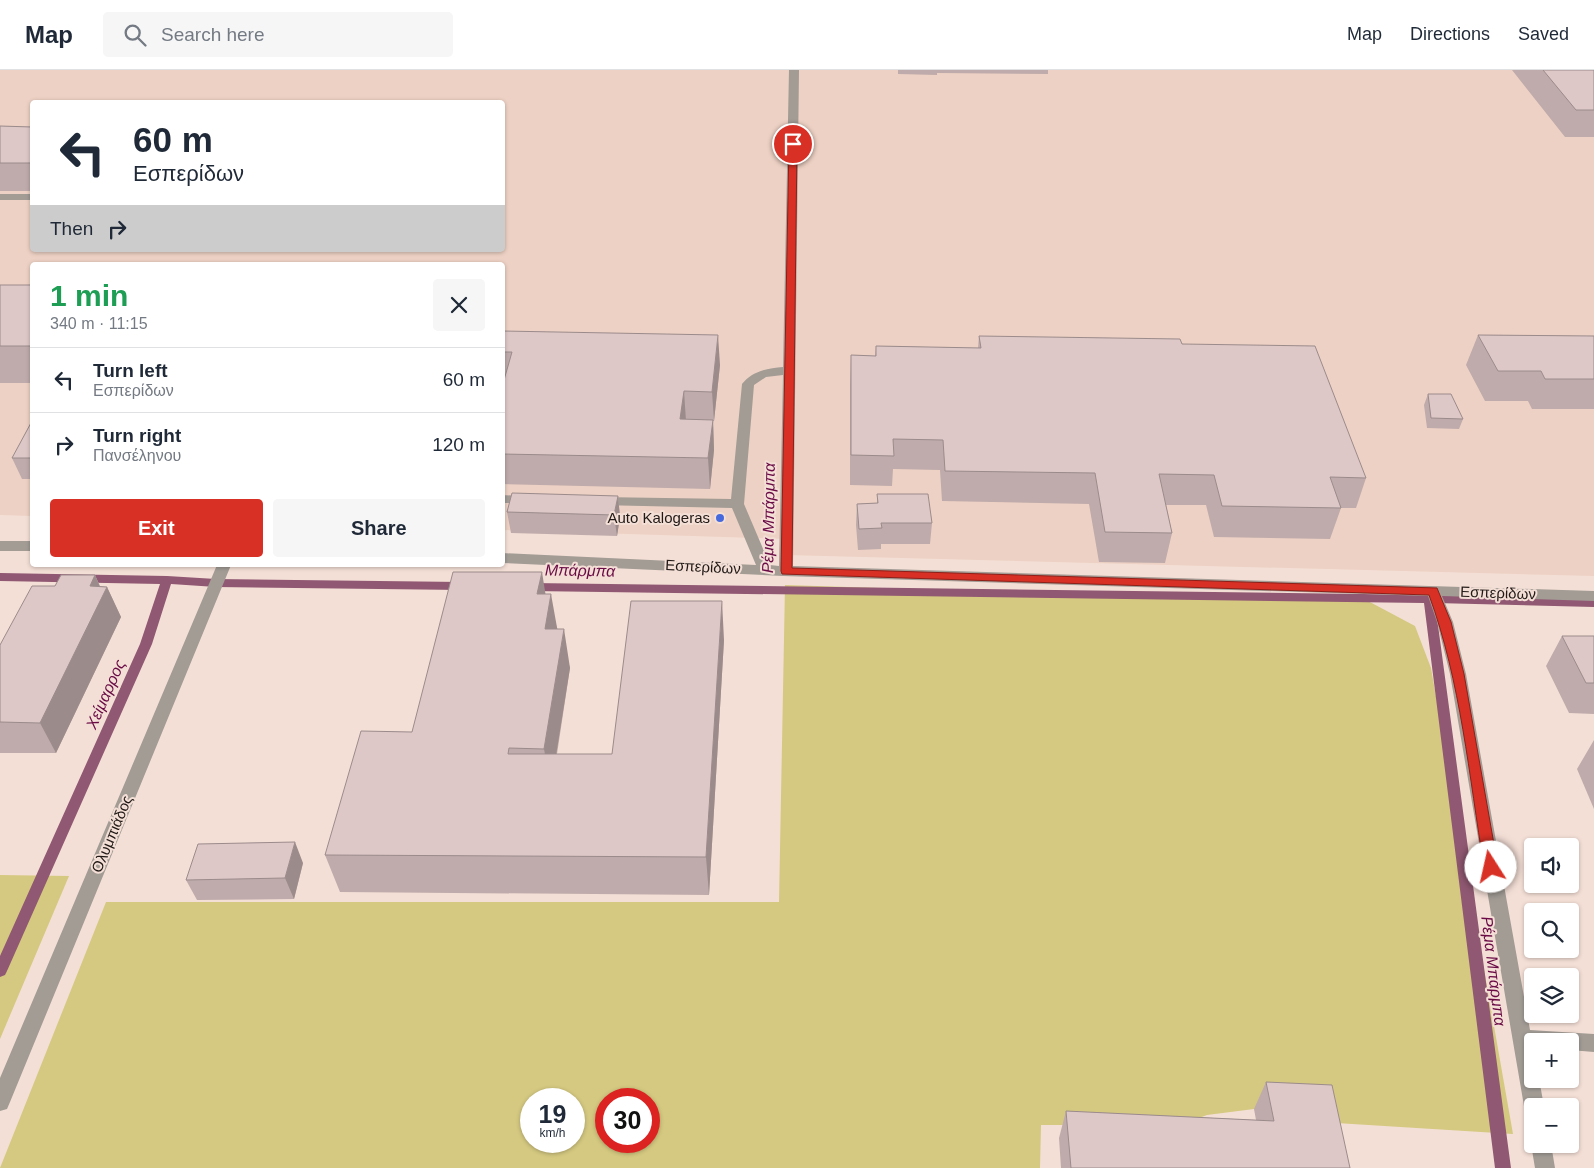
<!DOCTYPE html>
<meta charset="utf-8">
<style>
:root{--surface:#fff;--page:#f6f6f7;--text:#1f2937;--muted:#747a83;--line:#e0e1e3;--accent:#d93025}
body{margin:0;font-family:Helvetica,sans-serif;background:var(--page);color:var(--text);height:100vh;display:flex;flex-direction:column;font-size:19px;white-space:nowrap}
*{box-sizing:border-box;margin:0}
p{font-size:16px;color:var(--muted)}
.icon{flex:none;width:28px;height:28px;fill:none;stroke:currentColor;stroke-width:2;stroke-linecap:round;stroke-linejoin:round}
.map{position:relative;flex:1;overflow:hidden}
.side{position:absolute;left:30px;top:192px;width:475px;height:305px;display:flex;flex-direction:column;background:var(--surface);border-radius:5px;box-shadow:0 1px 4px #0004}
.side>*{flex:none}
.hud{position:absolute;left:30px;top:30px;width:475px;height:152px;border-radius:5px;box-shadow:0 1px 4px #0004;background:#fff;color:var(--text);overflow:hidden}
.controls{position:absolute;left:1524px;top:768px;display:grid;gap:10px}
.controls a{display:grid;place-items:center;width:55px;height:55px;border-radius:5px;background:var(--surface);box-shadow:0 1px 4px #0004;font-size:25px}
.speed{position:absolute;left:520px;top:1018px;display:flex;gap:10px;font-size:25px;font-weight:700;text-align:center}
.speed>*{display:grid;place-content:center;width:65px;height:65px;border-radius:50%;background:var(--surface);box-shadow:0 1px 4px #0004;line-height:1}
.speed small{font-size:12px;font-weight:400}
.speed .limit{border:8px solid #d22;background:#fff;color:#111}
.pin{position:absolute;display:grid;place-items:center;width:42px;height:42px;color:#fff;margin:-21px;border:2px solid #fff;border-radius:50%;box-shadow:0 1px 5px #0007}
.me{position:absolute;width:55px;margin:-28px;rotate:350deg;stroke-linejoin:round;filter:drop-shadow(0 0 4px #0008)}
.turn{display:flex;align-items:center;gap:18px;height:105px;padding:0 20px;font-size:22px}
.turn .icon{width:65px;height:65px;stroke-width:2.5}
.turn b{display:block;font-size:35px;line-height:42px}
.then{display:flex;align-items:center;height:48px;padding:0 20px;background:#0003;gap:10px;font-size:19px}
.round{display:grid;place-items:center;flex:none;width:52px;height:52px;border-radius:5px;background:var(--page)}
.head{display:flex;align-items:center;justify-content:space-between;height:85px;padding:0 20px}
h1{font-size:30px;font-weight:700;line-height:38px;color:#1e9e55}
.action{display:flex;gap:10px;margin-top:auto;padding:10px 20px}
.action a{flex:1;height:58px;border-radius:5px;background:var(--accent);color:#fff;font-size:20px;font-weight:700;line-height:58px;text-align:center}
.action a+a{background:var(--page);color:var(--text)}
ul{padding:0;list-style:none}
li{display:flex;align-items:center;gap:15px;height:65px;padding:0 20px;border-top:1px solid var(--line)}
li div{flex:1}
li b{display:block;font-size:19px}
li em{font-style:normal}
header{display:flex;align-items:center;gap:30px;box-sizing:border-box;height:70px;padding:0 25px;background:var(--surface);border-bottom:1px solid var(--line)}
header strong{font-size:24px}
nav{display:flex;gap:28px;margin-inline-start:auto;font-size:18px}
.search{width:350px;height:45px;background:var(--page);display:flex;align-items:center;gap:12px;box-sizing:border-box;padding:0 18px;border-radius:5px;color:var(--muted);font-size:19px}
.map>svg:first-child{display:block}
</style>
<header>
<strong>Map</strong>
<div class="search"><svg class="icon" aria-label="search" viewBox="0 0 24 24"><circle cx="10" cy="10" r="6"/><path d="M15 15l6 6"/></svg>Search here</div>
<nav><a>Map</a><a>Directions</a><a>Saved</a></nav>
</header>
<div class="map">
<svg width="1594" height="1098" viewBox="0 0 1594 1098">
<rect width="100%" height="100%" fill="#f4dfd6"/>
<path fill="#edd1c4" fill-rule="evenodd" d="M0,0H1594V506L786,485V469L503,460L502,195H32V446L0,445ZM32,32H502V180H32Z"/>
<path fill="#d5c981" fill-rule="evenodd" d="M785,515L1295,531H1368L1415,556L1431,598L1513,1064L1320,1052L1317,1042L1254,1039L1207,1045L1180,1055H1041L1040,1098H0L106,832H779ZM531,1029H574V1071H531ZM606,1029H649V1071H606Z
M0,805L69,806L0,969Z"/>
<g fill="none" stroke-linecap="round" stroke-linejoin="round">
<path fill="#905872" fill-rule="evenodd" d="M0,503L167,506L216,509L462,512L467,516L462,520L216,517L171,514L152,574L7,901L5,905L0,907V886L140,574L160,514L0,511Z
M531,513L1435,525L1594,529V537L1435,533L1511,1098H1495L1424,533L531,521L525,517Z"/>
<path fill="#a29c95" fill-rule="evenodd" d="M789,0H799L793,496L1594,521V531L1442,526L1453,552L1466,604L1530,960L1594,964V982L1570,980V971H1532V1009H1539L1544,1036H1532V1045L1527,1043L1524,1036L1450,604L1437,552L1428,526L783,506L502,493V483L756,495L732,438L599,435L594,434L592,431L594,428L599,427L731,429L742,314C752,301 768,298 783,297ZM783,305L779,496L770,495L744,434L754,315L766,307Z
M0,124H32V130H0Z
M502,425L536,427L538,430L536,433H502Z
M0,471H32V481H0Z
M217,495H231L10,1032L7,1039L0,1041V1008Z
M1532,1070V1074H1551L1555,1098H1535L1531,1074Z"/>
</g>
<path fill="#bfabab" d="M898,0H1048V4L937,3V5L898,4Z
M1512,0H1594V67H1565Z
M0,56L32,57V121H0Z
M0,215H32V313H0Z
M502,261L720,295L714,351H713L714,380L710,419L502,414V317L504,311H502Z
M1478,265L1594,266V339H1532L1528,331H1485L1466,295Z
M979,266L1182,274L1366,408L1356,438H1341L1330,469L1214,467L1206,435H1166L1172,463L1165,493L1099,492L1089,434L942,431L940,400L893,399L892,416L850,415V315L851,285L875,286L876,276L978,278Z
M1428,324L1463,349L1459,359L1427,358L1424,335Z
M32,351V409H22L12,388Z
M877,424L932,453L930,474H881V479L858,480L856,455L857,434L877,433Z
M618,426L620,447L617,466L511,463L507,442Z
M95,505L100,516L107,517L121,547L56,683H0V575L55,516Z
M546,524L570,598L557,684H612L724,570L709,825L340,822L325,785L412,662Z
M1562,566H1594V644L1569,643L1546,596Z
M1594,670V739L1577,699Z
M303,793L294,829L197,830L186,810Z
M1266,1012L1350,1098H1061L1059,1068L1066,1041L1256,1050L1254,1039Z"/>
<path fill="#9b8b8b" d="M718,265L720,295L714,351L712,322Z
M684,321L686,351L680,349Z
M713,350L714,380L710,419L708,388Z
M618,426L620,447L617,466L614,445Z
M542,502L548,540L551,524L558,563L551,598L537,524Z
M95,505L103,524L107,517L121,547L56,683L40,653L90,516Z
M722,531L724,570L709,825L706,787Z
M564,559L570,598L551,717L544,679Z
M295,772L303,793L294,829L285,808Z"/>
<path fill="#dec7c7" stroke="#9b8b8b" d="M1543,0H1594V40H1576Z
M0,56L32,57V93H0Z
M0,215H32V276H0Z
M502,261L718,265L712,322L684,321L680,349L713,350L708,388L502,384V317L512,282H502Z
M1478,265L1594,266V309H1545L1541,301H1498Z
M979,266L1180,269L1182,274L1315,276L1366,408L1330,407L1341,438L1222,436L1214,405L1159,404L1172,463L1105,462L1095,403L945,401L943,370L893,369L894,386L851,385V285L876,286V276L981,278Z
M1428,324H1451L1463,349L1431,348Z
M32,351V388H12Z
M512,423L618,426L614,445L507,442Z
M877,424H928L932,453H881L882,458L859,459L857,434L878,433Z
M453,502H542L537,524H551L545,559H564L544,679L509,678L508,684H612L631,531H722L706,787L325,785L361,661L412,662Z
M61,505H95L90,516L107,517L40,653L0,652V575L32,516H55Z
M1562,566H1594V613H1586Z
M295,772L285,808L186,810L198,774Z
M1266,1012L1332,1015L1350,1098H1071L1066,1041L1274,1051Z"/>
<path fill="#d93025" stroke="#8d1f18" d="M793,72L797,74L792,498L1437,518L1451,552L1464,604L1498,797L1496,801L1491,802L1486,801L1484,797C1469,706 1461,612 1429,525L782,504L781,501L789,74Z"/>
<circle fill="#466add" stroke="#f4dfd6" stroke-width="2" cx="720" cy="448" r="5"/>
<g text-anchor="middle" stroke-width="4" stroke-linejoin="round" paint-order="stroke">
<g font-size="15" fill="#201916" stroke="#f4dfd6" text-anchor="end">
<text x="710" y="453">Auto Kalogeras</text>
</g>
<g font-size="15" fill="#201916" stroke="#f4dfd6">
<text transform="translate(703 497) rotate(3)" y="5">Εσπερίδων</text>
<text transform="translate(1498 523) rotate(2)" y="5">Εσπερίδων</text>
<text transform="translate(112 764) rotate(-67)" y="5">Ολυμπιάδος</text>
</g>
<g font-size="16" font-style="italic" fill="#6a0b46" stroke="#f4dfd6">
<text transform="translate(768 448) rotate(-89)" y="6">Ρέμα Μπάρμπα</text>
<text transform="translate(580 500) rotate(1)" y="6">Μπάρμπα</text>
<text transform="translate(105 624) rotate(-66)" y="6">Χείμαρρος</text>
<text transform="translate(1494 901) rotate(83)" y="6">Ρέμα Μπάρμπα</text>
</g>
</g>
</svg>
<div class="controls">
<a><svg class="icon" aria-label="sound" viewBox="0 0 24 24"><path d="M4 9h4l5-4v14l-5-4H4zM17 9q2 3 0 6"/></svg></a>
<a><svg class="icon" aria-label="search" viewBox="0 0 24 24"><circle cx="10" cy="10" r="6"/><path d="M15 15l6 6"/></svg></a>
<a><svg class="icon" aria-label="layers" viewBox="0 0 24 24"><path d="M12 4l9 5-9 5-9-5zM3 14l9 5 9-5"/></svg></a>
<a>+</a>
<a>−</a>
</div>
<div class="speed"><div>19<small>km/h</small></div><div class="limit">30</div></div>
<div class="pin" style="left:793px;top:74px;background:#d93025"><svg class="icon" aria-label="arrive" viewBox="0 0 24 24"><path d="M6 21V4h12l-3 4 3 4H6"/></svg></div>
<svg class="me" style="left:1491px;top:797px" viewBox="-20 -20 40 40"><circle r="19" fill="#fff"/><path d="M0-13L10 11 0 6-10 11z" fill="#d93025"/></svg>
<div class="hud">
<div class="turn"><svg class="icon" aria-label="left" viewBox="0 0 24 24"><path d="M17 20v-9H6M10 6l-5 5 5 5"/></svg><div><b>60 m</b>Εσπερίδων</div></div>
<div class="then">Then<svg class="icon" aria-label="right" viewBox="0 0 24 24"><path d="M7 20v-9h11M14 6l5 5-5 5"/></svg></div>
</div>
<section class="side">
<div class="head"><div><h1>1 min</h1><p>340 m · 11:15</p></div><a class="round"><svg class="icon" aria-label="close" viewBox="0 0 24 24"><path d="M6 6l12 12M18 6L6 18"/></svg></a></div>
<ul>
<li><svg class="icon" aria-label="left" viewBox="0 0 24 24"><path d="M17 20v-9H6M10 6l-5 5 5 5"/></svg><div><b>Turn left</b><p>Εσπερίδων</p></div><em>60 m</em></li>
<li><svg class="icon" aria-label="right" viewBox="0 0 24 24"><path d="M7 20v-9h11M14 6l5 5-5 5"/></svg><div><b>Turn right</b><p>Πανσέληνου</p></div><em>120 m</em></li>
</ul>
<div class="action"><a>Exit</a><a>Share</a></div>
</section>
</div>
